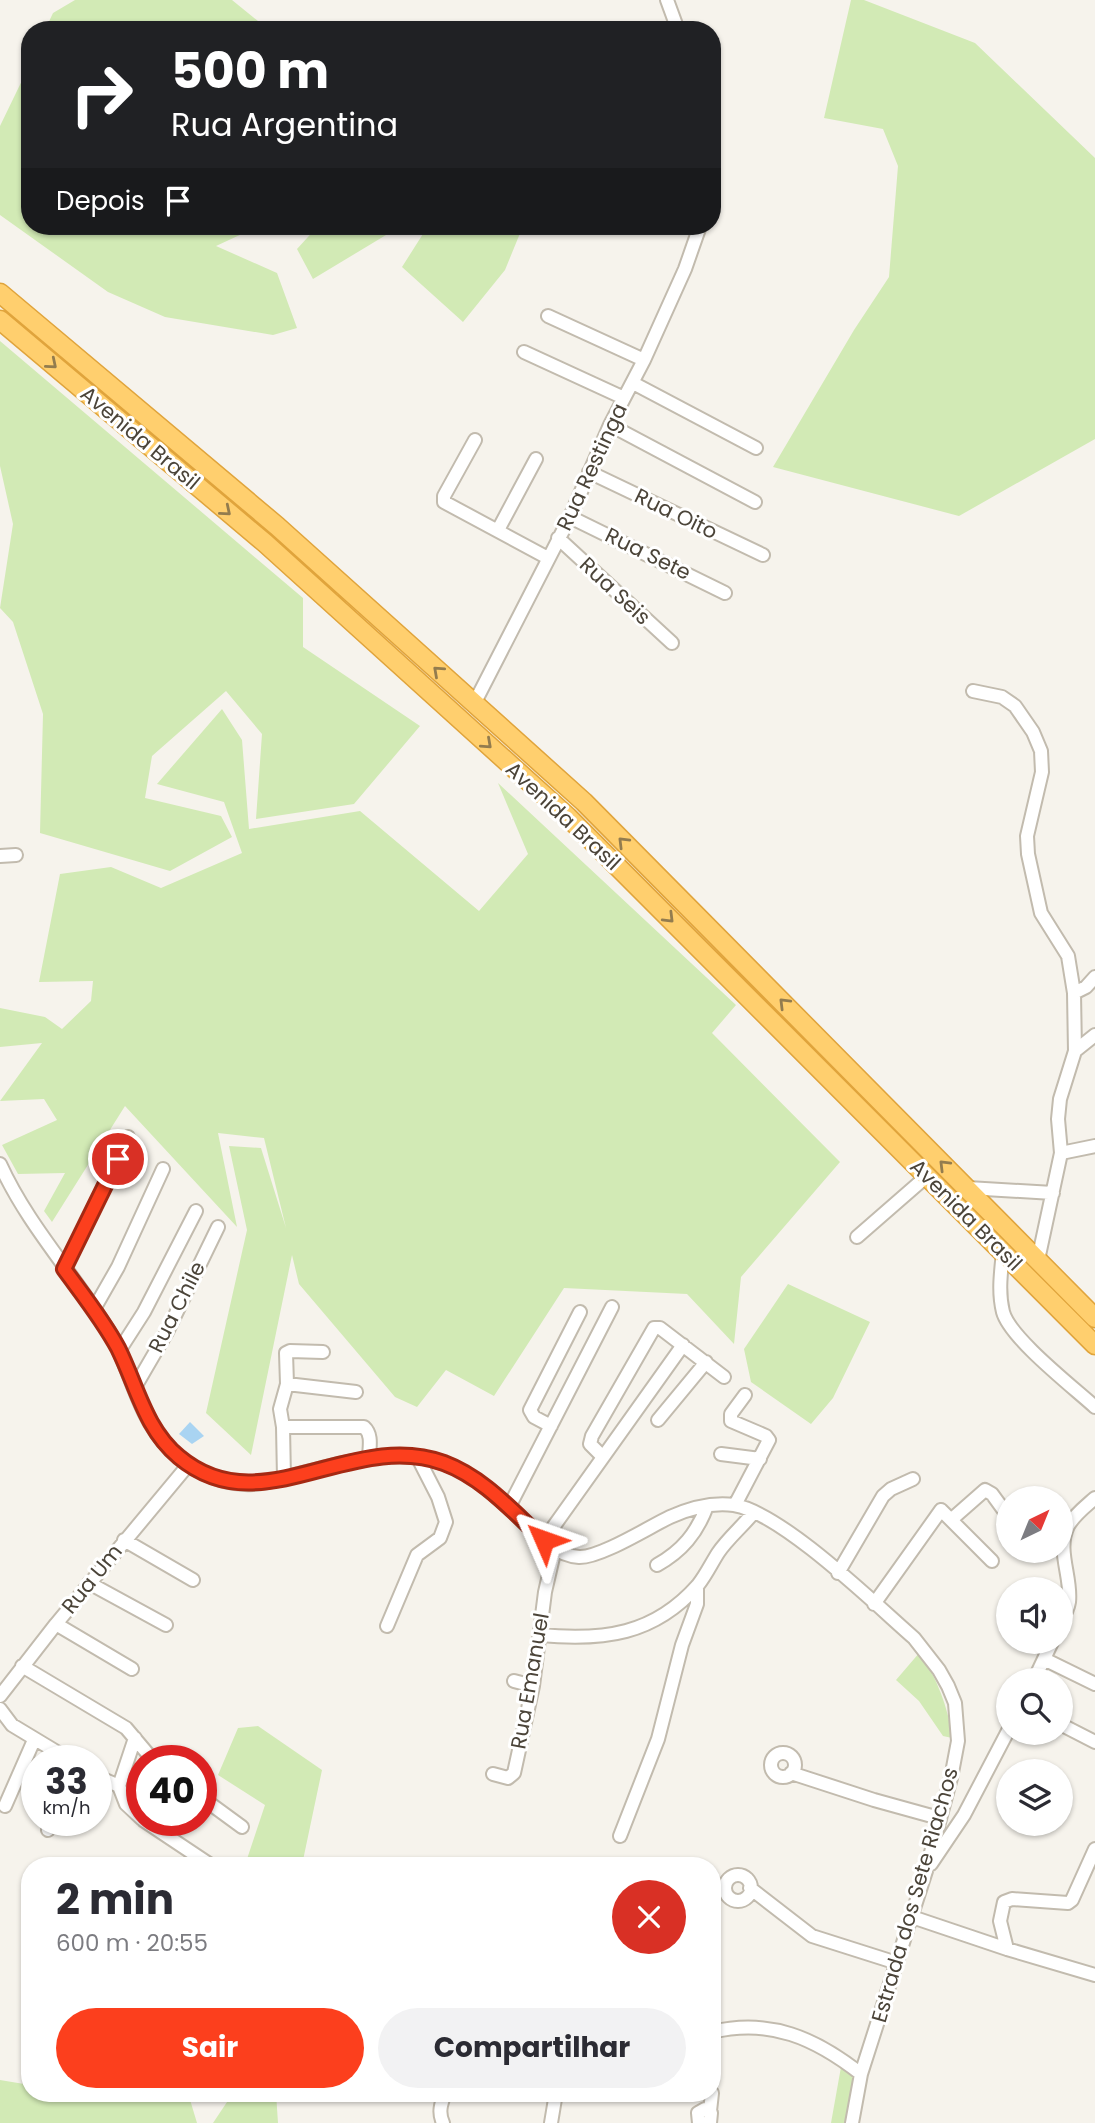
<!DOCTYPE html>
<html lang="pt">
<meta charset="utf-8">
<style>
:root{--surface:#fff;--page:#f2f2f3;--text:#2b2b33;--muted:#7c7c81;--accent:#fc3f1d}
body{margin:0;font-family:Poppins,sans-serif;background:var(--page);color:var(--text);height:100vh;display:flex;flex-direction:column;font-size:26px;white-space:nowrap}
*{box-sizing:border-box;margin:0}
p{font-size:23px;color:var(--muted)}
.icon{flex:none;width:38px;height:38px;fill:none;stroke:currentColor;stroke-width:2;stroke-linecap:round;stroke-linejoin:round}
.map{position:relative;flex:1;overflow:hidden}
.side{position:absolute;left:21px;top:1857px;width:700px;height:245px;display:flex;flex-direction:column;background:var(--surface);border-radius:28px;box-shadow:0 2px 5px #0004}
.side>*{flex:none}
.top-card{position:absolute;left:21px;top:21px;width:700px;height:214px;border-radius:28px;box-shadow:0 2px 5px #0004;background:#202124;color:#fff;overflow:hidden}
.needle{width:46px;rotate:43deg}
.tools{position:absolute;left:996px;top:1486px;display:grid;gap:14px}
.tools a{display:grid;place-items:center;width:77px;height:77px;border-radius:50%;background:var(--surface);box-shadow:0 2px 5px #0004;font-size:35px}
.speed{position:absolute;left:21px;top:1745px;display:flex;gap:14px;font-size:35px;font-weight:700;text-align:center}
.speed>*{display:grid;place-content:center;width:91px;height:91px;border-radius:50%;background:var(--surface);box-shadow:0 2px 5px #0004;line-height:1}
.speed small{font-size:18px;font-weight:400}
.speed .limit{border:10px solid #d22;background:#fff;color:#111}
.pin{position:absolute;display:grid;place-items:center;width:60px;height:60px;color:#fff;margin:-30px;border:4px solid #fff;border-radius:50%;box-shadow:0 2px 7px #0007}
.me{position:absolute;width:77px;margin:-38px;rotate:313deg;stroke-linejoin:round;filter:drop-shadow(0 0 5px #0008)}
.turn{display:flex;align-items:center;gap:24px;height:147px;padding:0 35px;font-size:32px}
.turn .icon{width:91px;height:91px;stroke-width:2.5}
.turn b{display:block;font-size:49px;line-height:60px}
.then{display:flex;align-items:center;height:66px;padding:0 35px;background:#0003;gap:14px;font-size:26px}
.round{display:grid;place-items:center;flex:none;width:74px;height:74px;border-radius:37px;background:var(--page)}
.summary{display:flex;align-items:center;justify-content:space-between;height:119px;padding:0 35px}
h1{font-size:42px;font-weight:700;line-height:52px}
.button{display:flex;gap:14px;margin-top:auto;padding:14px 35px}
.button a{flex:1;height:80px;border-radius:42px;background:var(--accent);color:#fff;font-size:28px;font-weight:700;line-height:80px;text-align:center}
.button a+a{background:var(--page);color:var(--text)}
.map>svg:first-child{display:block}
</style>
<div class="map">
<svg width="1095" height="2123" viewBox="0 0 1095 2123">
<rect width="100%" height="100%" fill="#f6f3ec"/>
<path fill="#d2eab5" d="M75,0H232L269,30H45L53,13Z
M851,0H864L975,43L1095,158V439L959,516L773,467L854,330L889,277L898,166L883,129L824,118Z
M30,64V226H259L216,246L277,273L297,328L273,335L165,317L108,292L0,215V126Z
M318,226H408H401L313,279L297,249Z
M428,226H523L505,270L463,322L402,267Z
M0,341L303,598V647L420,726L354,804L256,819L262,734L226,691L152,756L145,798L221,816L232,837L170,871L40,833L43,714L13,622L0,608L13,524L0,466Z
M222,709L242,740L249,829L360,811L479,911L528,854L498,783L736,1005L712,1033L840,1162L741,1277L734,1344L687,1294L564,1288L494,1396L446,1370L417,1407L395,1397L299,1284L292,1255L251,1455L206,1413L247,1230L229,1146L261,1148L286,1228L264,1138L218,1133L237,1227L125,1106L52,1222L44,1211L65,1173L18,1174L2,1145L57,1120L44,1099L0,1101L42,1043L0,1047V1008L45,1017L62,1029L91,1001L93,981L39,982L60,874L111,867L161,888L242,853L224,802L157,784Z
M788,1284L870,1322L833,1398L811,1424L751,1382L744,1349Z
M920,1652C937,1680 948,1705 952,1738L943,1736L919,1701L896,1680Z
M258,1726L322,1770L302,1865H245L265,1805L218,1775L238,1728Z
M841,2067L857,2076L847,2123H831Z
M0,2080L30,2085V2093H79L97,2096L101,2093H188L197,2123H0Z
M233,2093H276L278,2123H213Z"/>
<path fill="#a9d4f2" d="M190,1422L204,1436L192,1444L179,1434Z"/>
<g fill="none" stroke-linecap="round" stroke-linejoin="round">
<g stroke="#c2bbae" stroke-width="16">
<path id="minor" d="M667,0L678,30
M548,316L644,360
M524,352L624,398
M633,383L756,448
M610,425L755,502
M475,440L444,496V502L548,558
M589,472L763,555
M570,517L725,593
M498,530L536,459
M558,538L672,643
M973,691L1002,697L1015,706L1033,732L1041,751L1042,772L1027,836L1028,854L1041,913L1068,956L1074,993L1075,1051L1060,1099L1058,1119L1061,1153L1038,1260
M474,704L570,517L610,425L644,360L685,269L700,226
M0,856L16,855
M1074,993L1086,987L1095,977
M1075,1051L1095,1035
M1061,1153L1095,1146
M0,1164C28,1226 75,1275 110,1333C130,1368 137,1413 165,1444C188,1469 219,1486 253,1484C267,1484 280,1479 294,1475C341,1464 390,1447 439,1462C466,1470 487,1488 508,1507C528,1525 550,1555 579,1557C600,1558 649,1527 670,1517C690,1508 712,1502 734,1505C782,1513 875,1604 914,1638L939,1670L948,1686L955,1703L958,1741L951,1778L926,1871L861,2074L852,2123
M968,1188L1053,1193
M857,1237L927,1176
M1003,1252C1001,1272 998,1292 1003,1312C1010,1338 1073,1387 1095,1407
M64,1269L128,1137
M94,1309L118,1267L163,1169
M119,1351L144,1312L196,1211
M287,1384L356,1392
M135,1387L167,1332L218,1227
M658,1420L706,1362
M551,1426L534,1417L530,1410L580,1312
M283,1427H364C373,1435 369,1448 369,1458
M721,1454L760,1459
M602,1456L590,1444L592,1436L654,1328H660L724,1377
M284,1478L283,1427L280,1409L287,1384L286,1353L290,1351L323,1352
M735,1505L769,1440L766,1436L731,1421V1414L745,1395
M509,1507L612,1307
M952,1519L985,1490L992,1494L1008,1516
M124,1540L193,1580
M544,1540L683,1345
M657,1565C682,1551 697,1533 707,1506
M838,1573L883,1496L891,1489L913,1479
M89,1583L166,1625
M874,1604L941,1510L992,1561
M1060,1622C1064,1616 1068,1609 1069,1602C1072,1577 1056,1550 1068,1526C1074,1515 1086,1506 1095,1498
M56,1624L132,1669
M387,1626L417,1555L440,1538L446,1522L438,1497L417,1456
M540,1635C603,1641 654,1635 698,1585C706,1575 711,1564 718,1553C728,1538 743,1526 754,1512
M1044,1659L1095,1684
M22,1666L126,1728L153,1760
M1034,1680L1052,1642
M514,1681L533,1686
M0,1696L56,1624L189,1464
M0,1709L12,1725L70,1760
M1060,1724L1095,1742
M135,1738L119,1786L126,1804L142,1819
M771 1765a12 12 0 1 1 24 0a12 12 0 1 1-24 0Z
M791,1773L874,1800L939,1818
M493,1774L508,1778L514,1773L533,1686L545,1592L555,1549
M96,1776L119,1786
M201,1797L242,1827
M5,1806L34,1740
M143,1820L212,1866
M48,1830L53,1820
M620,1836L658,1739L682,1645L697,1604V1586
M931,1864L964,1815L1008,1731
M725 1888a13 13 0 1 1 26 0a13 13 0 1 1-26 0Z
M750,1888L812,1936L897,1963
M912,1917L1007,1949L1095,1975
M1007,1949L1000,1921L1004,1902L1012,1899L1068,1903L1072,1900L1095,1849
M712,2032C770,2018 815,2038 861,2074
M710,2111L712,2093
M443,2123C438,2112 441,2104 445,2093
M551,2123L556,2093
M699,2123L698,2113L705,2109L711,2113L710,2123"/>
</g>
<g stroke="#e0a43c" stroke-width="21">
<path id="highway" d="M0,293L277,526L584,802L1095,1318
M0,320L265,543L568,817L1095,1345"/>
</g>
<use href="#minor" stroke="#fff" stroke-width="12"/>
<use href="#highway" stroke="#ffcf6e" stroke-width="18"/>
</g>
<defs><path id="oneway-chevron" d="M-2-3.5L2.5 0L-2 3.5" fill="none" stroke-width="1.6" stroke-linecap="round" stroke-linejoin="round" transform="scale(1.75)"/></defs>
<g stroke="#937c4e">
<use href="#oneway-chevron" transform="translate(52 364) rotate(40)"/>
<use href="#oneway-chevron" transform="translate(226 511) rotate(40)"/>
<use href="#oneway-chevron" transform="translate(438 671) rotate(-138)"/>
<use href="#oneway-chevron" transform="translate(487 744) rotate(42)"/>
<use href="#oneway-chevron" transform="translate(623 842) rotate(-135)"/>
<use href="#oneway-chevron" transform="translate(669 918) rotate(45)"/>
<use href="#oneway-chevron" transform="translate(784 1003) rotate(-135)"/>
<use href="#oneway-chevron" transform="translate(944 1165) rotate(-135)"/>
</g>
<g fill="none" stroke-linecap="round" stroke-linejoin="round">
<g stroke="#a42913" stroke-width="18">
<path id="route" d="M118,1159L64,1269C83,1295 103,1320 118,1348C137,1386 145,1429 179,1457C261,1526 351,1429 444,1463C484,1478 513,1512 544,1540"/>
</g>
<use href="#route" stroke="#fc3f1d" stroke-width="12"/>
</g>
<g text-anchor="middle" stroke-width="6" stroke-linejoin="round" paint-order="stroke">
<g font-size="21" fill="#4b4439" stroke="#fff">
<text transform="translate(140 438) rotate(40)" y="7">Avenida Brasil</text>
<text transform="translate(592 467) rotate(-65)" y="7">Rua Restinga</text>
<text transform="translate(676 514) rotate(26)" y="7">Rua Oito</text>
<text transform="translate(648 554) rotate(26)" y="7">Rua Sete</text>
<text transform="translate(615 591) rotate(43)" y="7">Rua Seis</text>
<text transform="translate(563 816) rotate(43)" y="7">Avenida Brasil</text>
<text transform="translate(966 1215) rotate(45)" y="7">Avenida Brasil</text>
<text transform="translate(177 1307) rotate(-63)" y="7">Rua Chile</text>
<text transform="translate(92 1579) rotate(-51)" y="7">Rua Um</text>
<text transform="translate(530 1681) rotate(-80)" y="7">Rua Emanuel</text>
<text transform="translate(915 1895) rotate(-74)" y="7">Estrada dos Sete Riachos</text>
</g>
</g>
</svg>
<div class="tools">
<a><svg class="needle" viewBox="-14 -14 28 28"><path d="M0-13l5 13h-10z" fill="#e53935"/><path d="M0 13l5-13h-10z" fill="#7c7c81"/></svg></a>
<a><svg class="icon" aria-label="sound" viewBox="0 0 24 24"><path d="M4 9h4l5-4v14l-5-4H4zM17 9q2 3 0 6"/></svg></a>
<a><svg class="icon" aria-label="search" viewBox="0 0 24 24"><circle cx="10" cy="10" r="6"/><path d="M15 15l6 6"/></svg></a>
<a><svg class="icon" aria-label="layers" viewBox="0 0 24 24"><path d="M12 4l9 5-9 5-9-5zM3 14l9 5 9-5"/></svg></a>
</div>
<div class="speed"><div>33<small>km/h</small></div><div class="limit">40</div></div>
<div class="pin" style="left:118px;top:1159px;background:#d93025"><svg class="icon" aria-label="arrive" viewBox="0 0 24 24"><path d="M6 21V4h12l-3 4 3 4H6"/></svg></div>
<svg class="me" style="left:544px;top:1540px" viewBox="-20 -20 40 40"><path d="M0-17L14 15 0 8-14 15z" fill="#fc3f1d" stroke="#fff" stroke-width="4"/></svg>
<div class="top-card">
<div class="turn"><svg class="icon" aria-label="right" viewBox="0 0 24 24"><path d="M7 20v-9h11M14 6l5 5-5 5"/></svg><div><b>500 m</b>Rua Argentina</div></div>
<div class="then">Depois<svg class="icon" aria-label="arrive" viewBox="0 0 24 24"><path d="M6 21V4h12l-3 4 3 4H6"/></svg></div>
</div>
<section class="side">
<div class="summary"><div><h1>2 min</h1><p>600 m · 20:55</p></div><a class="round" style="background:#d93025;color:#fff"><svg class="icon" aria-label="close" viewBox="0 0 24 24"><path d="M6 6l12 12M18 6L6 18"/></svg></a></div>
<div class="button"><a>Sair</a><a>Compartilhar</a></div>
</section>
</div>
